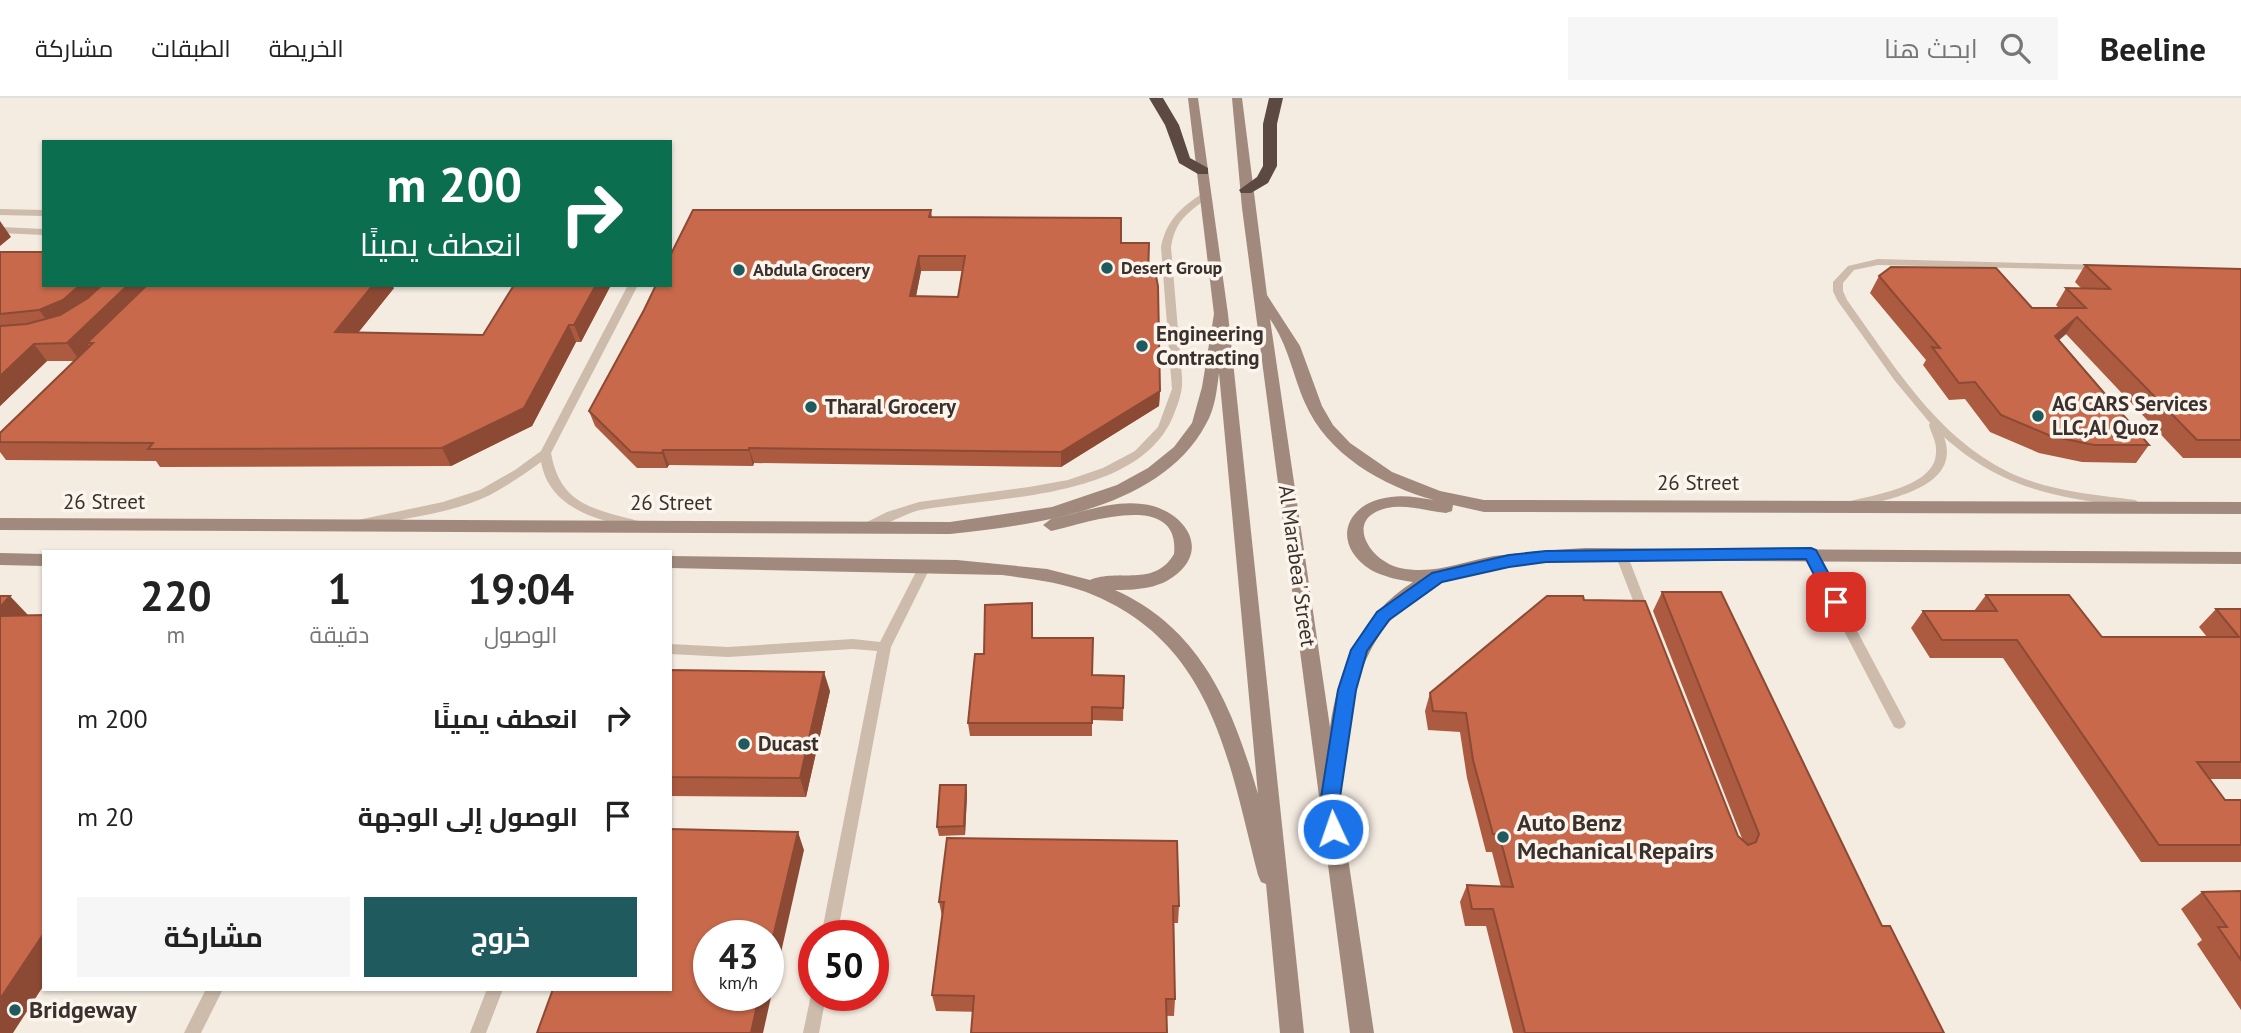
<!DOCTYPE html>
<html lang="ar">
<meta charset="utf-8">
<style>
:root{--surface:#fff;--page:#f6f6f6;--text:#222;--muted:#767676;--line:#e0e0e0;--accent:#1f5a5e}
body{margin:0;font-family:"PT Sans",Cairo,sans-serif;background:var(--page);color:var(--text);direction:rtl;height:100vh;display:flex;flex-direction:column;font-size:26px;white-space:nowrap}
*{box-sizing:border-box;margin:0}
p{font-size:23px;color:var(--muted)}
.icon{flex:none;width:38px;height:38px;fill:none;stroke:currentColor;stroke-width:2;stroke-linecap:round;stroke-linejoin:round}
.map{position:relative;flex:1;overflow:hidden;direction:ltr}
.sheet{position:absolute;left:42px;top:452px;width:630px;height:441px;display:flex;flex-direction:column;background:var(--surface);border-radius:0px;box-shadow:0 2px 5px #0004;direction:rtl}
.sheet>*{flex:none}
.banner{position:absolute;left:42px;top:42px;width:630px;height:147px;border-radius:0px;box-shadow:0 2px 5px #0004;direction:rtl;background:#0b6e4f;color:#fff;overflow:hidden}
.speed{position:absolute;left:693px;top:822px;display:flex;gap:14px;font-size:35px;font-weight:700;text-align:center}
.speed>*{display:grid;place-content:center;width:91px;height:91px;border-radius:50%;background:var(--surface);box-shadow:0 2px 5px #0004;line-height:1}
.speed small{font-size:18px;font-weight:400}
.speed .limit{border:10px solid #d22;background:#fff;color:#111}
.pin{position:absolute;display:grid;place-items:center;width:60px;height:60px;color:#fff;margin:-30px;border-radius:14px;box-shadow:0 4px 10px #0006}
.me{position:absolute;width:77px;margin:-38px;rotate:357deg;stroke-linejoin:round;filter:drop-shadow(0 0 5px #0008)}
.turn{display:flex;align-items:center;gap:24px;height:147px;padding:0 35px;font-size:32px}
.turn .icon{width:91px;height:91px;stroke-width:2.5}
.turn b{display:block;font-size:49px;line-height:60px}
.eta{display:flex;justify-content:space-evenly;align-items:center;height:119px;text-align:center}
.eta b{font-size:42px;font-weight:700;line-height:49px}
.cta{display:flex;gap:14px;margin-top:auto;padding:14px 35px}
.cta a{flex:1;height:80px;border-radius:0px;background:var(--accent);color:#fff;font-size:28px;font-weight:700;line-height:80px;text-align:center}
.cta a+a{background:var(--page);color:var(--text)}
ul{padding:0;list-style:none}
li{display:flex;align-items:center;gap:21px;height:98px;padding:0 35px}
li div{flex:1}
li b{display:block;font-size:26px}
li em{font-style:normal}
header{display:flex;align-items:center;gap:42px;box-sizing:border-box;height:98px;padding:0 35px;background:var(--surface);border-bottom:2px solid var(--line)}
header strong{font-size:33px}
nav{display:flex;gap:38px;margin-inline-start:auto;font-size:24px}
.search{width:490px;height:63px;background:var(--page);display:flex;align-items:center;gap:18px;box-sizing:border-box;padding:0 24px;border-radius:0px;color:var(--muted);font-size:26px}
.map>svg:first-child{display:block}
</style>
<header>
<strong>Beeline</strong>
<div class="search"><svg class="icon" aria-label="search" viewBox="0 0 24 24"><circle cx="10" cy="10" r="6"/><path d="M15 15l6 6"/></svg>ابحث هنا</div>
<nav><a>الخريطة</a><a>الطبقات</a><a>مشاركة</a></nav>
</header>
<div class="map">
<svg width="2241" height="935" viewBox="0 0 2241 935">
<rect width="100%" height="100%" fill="#f4ebe1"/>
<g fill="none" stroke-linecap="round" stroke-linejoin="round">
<path fill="#cdbbac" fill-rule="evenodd" d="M1203,95L1210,97C1190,115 1176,119 1171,149L1182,279C1183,293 1179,303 1174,316C1141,402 997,398 920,412C905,415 872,435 861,433L859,430L861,427L887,414L919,404L1029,389L1068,382L1103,370L1135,353L1158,329L1172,291L1161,149C1166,123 1181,109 1203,95Z
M0,111L44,112V118L0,117Z
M0,129L44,131V137L0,135Z
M1878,161L2104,167V171L2101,172L1878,167L1854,172L1843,185V193L1847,202C1896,270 1943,350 2025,381C2060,394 2098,397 2135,402L2141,406L2139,409L2135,410C2059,399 2004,393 1944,339C1963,391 1884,402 1850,411L1846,410L1844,407L1846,404C1873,397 1936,389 1936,354C1937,344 1931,335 1929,327L1930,325L1895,283L1837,202L1833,193V184L1848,168Z
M628,187H638L551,355C560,407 594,411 638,423L640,426L638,429L634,430C595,422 549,409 541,364C525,376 508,387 490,397C451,416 404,420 362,429L358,428L356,425L358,422L443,404L480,392L515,372L541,353Z
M1621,452L1627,456L1651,518L1650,521H1640L1639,518L1615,456Z
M1810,452L1816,456L1904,621L1906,625L1904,629L1899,631L1894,629L1804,456Z
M925,464L931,468L891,549L837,838H821L877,553L853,551L728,559L670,556V546L728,549L853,541L880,544L919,468Z
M206,891H223L201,935H184Z
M487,891H503L486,935H470Z
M812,892H814V898H826L819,935H803Z"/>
<path fill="#a18a7d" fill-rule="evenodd" d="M1188,0H1198L1228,216L1304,935H1280L1266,786L1261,784L1258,777C1228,661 1213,543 1086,494C1060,484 1030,481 1002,477L670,470V458L957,462L1047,471L1090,482C1118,470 1154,490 1174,456C1181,390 1083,426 1051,433L1043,427L1051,421C1081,415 1111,402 1142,406C1181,410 1214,450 1173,479C1157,491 1134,492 1115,492C1202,531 1233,610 1258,696L1219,275C1217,291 1215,311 1206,326C1161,411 1036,427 950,436L0,432V420L950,424L1052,409L1117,387L1148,370L1174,349L1192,325L1202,289L1214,216Z
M1232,0H1242L1267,197L1300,248L1322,308L1333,327L1350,345L1392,374L1440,393L1484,402L2241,404V416L1484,414L1453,407L1452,413L1446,415C1427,413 1406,406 1387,410C1343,420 1369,463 1400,470C1435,477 1460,464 1494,458C1524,454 1555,452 1585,450L2241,454V466L1585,462C1539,465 1487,465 1444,484C1357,520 1345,616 1340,699C1339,722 1347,749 1350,773C1358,827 1366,881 1374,935H1350L1242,110ZM1270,221C1289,249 1292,275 1305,305C1327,356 1382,388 1434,402C1420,400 1405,397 1391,399C1345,404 1330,446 1371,472C1384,479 1399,482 1413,484C1360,518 1339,569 1330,629Z
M0,455L44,456V468L0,467Z"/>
<path fill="#5c4a42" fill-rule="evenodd" d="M1149,0H1163L1179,27L1190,60L1208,70V76H1198L1179,65L1165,27Z
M1269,0H1283L1277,26V68L1268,85L1251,95H1241L1239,92L1257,79L1263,68V26Z"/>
</g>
<path fill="#ac5a40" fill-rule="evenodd" d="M931,112L932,119L1121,145L1148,178L1160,293L1159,308L1061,369L754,365L753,368L669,367L667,370H637L595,328L589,313ZM921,173H962L958,199L916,198Z
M0,154L44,187L394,190L358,235L483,237L611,187L581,244H576L532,328L451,368L160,369L156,363L6,362L0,354V344L75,263H47L0,308Z
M2085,167L2241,171V360H2183L2066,236L2059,242L2149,347L2136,365L2082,364L2039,355L1990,334L1965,301L1949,302L1923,267L1926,262L1870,195L1879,178L2032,210H2059L2056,207L2066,190L2082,191L2075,184Z
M1662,494L1882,828L1944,935H1513L1486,828H1465L1460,804L1467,787L1501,789L1492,754H1486L1467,680L1460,634L1428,632L1425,613L1430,595L1584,502L1738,738L1743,743L1653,513Z
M1986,497L2102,539H2207L2199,529L2216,511H2241V681H2210L2225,702H2241V764H2141L2003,560H1930L1911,530L1923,513H1974Z
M1032,505L1033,540L1093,553V577L1124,578L1123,623L1092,622V638H970L968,625L984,556Z
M670,572L830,593L806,699L670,698Z
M966,687L967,697L965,737L939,738L937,729Z
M2241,793V912L2197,846L2202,842L2181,811L2202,794Z
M939,804L1179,808L1178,825H1174L1175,901L1174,918L936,913L932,897L942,818Z"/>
<path fill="#8c4a34" d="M0,123L11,139L0,148Z
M919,158L921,173L913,213L910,198Z
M80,187H112L52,229L39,212Z
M128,187H157L93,245H87L91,251L80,263L67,245Z
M373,187H392L394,190L344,252L335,234Z
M596,187H611L581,244L574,227Z
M2077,219L2066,236L2044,255L2055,238Z
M569,227L576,244L532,328L451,368L442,350Z
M34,246L47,263L0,308V278Z
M1160,293L1159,308L1061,369V354Z
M749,350L754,365L753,368L749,352Z
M663,352L669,367L667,370L662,355Z
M10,498L28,517L0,526V509Z
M824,574L830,593L806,699L800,680Z
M966,687L967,697L965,737L964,728Z
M798,734L804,752L763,935H751L759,898H768V860Z
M44,835V887L13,935H0V901Z"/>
<path fill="#c8694b" stroke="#8c4a34" stroke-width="2" fill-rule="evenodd" d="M693,112H931L929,119L1121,120V145H1149L1148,178H1156L1158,188L1160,293L1061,354L749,350V352H663L662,355L631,354L589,313L644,212L656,187H670V158ZM919,158H965L958,199L910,198Z
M0,154H44V187H80L63,202L39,212L0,216Z
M2085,167L2241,171V342H2197L2077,219L2055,238L2149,347H2094L2051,338L2001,317L1975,284L1959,285L1932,249L1940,250L1879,178L1891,169L1996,170L2032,210H2086L2066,190L2110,191Z
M102,187H128L67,245L34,246L0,278V228L27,226L60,217L88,200Z
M147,187H373L335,234L483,237L514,187H596L574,227H569L524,310L442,350L148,351L153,345L0,344V335L93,245H87Z
M1662,494H1721L1882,828H1890L1944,935H1525L1493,811H1472L1467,787L1513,789L1499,736H1493L1473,662L1466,615L1433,613L1430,595L1547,498H1583L1584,502L1645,503L1738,738L1748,747L1756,744L1759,736Z
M1986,497H2069L2102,539H2239L2216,511H2241V664H2197L2225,702H2241V747H2159L2017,542H1942L1923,513H1997Z
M0,498H10L0,509Z
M1032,505V540H1093L1092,577L1124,578L1123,610L1092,609V625H968L975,556H984L985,507Z
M44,517V835L0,901V518Z
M670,572L824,574L800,680L670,679Z
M940,687H966L964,728L937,729Z
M670,731L798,734L768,860V838H709V898H759L751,935H537L553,891H670Z
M947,740L1177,743L1179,808H1173L1175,901H1166L1167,935H971L974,898L932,897L944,804H939Z
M2241,793V862L2218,829H2227L2202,794Z"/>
<path fill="#1a73e8" stroke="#114b97" stroke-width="2" d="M1811,450L1816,452L1844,504L1842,508H1830L1806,461L1546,464L1509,469L1442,484L1389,522L1367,553L1356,592L1339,706L1343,731L1340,737L1333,740L1326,737L1320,706L1338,592L1351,552L1377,514L1432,475L1509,457L1546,453Z"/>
<g fill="#1f5a5e" stroke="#fbf5ee" stroke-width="2.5">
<circle cx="1107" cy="170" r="7"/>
<circle cx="739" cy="172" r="7"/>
<circle cx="1142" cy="248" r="7"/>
<circle cx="811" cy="309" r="7"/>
<circle cx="2038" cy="318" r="7"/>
<circle cx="744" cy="646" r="7"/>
<circle cx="1503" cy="739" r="7"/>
<circle cx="15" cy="912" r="7"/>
</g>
<g text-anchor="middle" stroke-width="7" stroke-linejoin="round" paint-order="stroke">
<g font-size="18" font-weight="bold" fill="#3b302b" stroke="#fbf5ee" text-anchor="start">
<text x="1121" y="176">Desert Group</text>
<text x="753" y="178">Abdula Grocery</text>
</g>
<g font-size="21" font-weight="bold" fill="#3b302b" stroke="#fbf5ee" text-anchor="start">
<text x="1156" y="243">Engineering<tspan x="1156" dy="24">Contracting</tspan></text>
<text x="2052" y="313">AG CARS Services<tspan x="2052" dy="24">LLC,Al Quoz</tspan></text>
<text x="825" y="316">Tharal Grocery</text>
<text x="758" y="653">Ducast</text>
</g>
<g font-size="21" fill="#3b302b" stroke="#fbf5ee">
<text x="1698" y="392">26 Street</text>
<text x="104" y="411">26 Street</text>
<text x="671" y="412">26 Street</text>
<text transform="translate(1297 468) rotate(82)" y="7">Al Marabea' Street</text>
</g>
<g font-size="24" font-weight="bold" fill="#3b302b" stroke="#fbf5ee" text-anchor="start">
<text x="1517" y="733">Auto Benz<tspan x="1517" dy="28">Mechanical Repairs</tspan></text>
<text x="29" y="920">Bridgeway</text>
</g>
</g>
</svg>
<div class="speed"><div>43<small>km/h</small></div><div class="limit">50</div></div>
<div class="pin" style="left:1836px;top:504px;background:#d93025"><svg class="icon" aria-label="arrive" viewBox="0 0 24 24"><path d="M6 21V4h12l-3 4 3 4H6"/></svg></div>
<svg class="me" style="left:1333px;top:731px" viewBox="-20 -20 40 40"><circle r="17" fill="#1a73e8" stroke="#fff" stroke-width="3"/><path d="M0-11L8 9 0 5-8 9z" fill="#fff"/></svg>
<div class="banner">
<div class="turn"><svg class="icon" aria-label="right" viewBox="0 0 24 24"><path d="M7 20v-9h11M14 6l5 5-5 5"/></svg><div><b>200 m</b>انعطف يمينًا</div></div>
</div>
<section class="sheet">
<div class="eta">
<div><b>19:04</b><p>الوصول</p></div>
<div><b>1</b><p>دقيقة</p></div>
<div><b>220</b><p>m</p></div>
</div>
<ul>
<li><svg class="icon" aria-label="right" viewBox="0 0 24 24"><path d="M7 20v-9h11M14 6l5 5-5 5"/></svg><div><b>انعطف يمينًا</b></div><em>200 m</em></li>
<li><svg class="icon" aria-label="arrive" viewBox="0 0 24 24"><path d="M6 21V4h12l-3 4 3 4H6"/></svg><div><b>الوصول إلى الوجهة</b></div><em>20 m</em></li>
</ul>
<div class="cta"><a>خروج</a><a>مشاركة</a></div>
</section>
</div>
